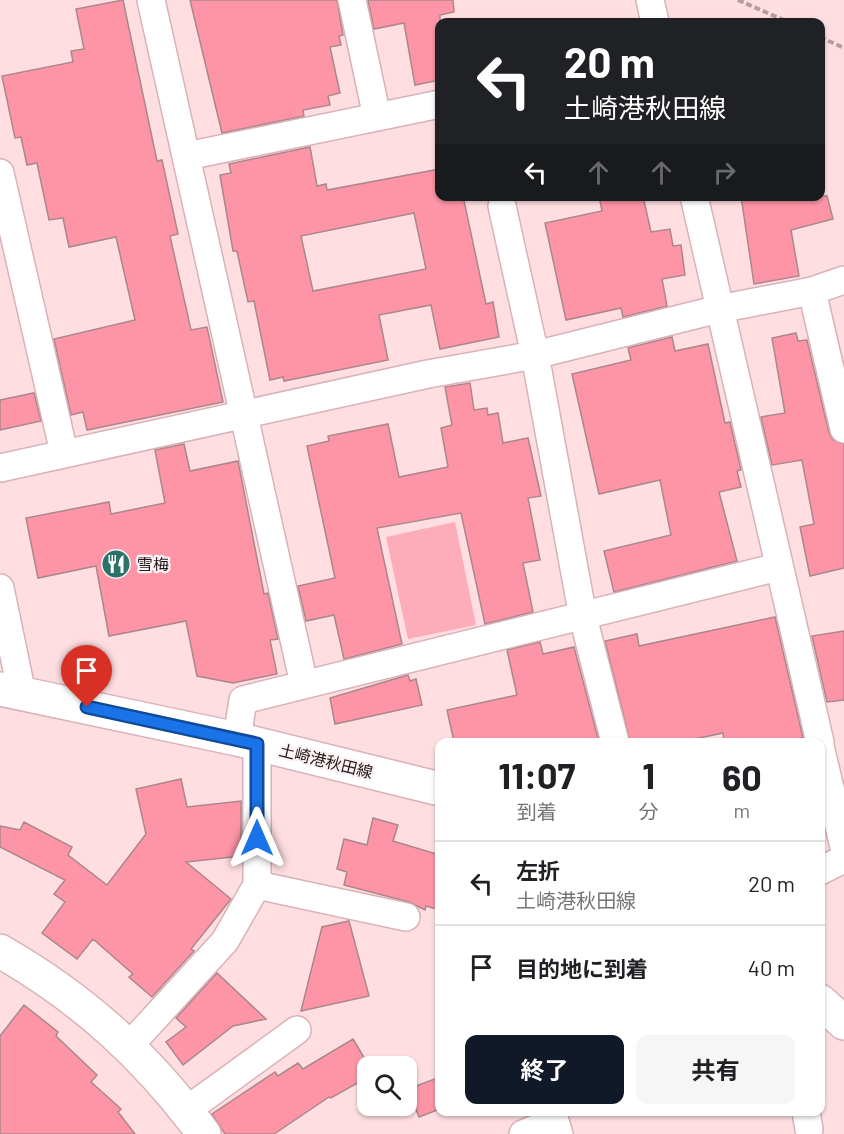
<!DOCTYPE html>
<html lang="ja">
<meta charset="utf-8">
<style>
:root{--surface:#fff;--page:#f6f6f6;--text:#202124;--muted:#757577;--line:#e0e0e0;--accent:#111827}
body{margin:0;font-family:Barlow,"Noto Sans JP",sans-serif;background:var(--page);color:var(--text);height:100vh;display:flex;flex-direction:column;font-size:22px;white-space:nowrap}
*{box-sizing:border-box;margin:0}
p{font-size:20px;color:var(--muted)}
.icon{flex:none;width:33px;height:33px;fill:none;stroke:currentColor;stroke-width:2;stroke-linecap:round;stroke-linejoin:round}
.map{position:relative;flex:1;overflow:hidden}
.sheet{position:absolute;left:435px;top:738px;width:390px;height:378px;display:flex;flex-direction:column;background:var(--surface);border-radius:12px;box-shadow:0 2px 4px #0004}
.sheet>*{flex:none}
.guide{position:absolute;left:435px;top:18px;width:390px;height:183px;border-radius:12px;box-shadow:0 2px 4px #0004;background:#202124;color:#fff;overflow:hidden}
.controls{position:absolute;left:357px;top:1056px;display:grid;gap:12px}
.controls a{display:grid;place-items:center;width:60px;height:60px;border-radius:12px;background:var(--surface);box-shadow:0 2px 4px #0004;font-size:30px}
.pin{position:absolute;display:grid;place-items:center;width:51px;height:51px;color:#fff;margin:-62px -26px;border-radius:50% 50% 50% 0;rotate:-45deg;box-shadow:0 0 6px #0007}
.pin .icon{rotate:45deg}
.me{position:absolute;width:66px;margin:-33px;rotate:0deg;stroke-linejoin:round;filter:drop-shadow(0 0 4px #0008)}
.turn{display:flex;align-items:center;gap:21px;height:126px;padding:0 30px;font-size:27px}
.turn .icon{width:78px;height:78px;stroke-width:2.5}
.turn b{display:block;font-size:42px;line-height:51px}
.lanes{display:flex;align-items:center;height:57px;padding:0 30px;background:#0003;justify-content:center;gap:30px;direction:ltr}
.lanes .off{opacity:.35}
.eta{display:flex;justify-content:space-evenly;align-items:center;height:102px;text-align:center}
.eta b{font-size:36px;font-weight:700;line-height:42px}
.cta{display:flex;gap:12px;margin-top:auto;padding:12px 30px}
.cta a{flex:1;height:69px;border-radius:12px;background:var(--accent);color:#fff;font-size:24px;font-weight:700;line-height:69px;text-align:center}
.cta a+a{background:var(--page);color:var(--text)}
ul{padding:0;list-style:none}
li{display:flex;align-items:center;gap:18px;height:84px;padding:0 30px;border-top:2px solid var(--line)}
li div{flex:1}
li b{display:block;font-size:22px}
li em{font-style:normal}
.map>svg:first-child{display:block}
</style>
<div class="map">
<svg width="844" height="1134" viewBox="0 0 844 1134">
<rect width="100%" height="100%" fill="#ffdee2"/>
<path fill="#fdacb9" d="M455,522L476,625L408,639L386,537Z"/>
<path fill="#fd95a7" stroke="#ab868b" stroke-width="1.5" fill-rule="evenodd" d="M123,0L157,161L162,160L178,234L170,236L191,330L207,327L223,402L87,430L83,412L71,415L54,339L135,320L116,237L69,247L63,218L49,220L37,163L27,165L21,137L15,138L2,76L73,62L71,51L84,49L76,9Z
M190,0H337L343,35L339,36L341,45L330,47L340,93L328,96L330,105L303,110L304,116L222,133Z
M368,0H453L454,12L440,15V80L415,85L404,23L374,29Z
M310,147L317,186L326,184L327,190L440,169V196H463L486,304L493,302L499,337L440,349L431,305L379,315L388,360L284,381L283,377L270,380L254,301L248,302L237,251H233L220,175L231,173L229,164ZM414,213L426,269L313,291L301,236Z
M599,196H643L651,232L670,229L673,246L681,245L685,275L662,279L667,306L623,317L621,308L566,320L545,223L602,211Z
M741,196H827L833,219L791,230L799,276L754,284Z
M796,333L798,341L807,340L829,433L833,440L844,444V568L810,576L800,527L814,524L802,460L772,465L761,417L785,413L772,338Z
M672,337L675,351L708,344L725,423L730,422L741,470L737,471L741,487L719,492L737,561L614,592L604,551L671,535L660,480L599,494L572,374L631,360L628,348Z
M470,383L474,410L487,408L488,415L498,413L503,443L528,438L541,496L528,498L540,560L523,563L533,612L485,624L461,513L377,528L402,644L344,659L334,615L306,621L298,586L335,578L307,446L329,441L328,436L388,424L399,477L448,467L441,428L452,425L445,387Z
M34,393L41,421L0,430V400Z
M184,444L190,471L238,461L264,594L268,593L278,639L270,640L277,674L233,683L197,676L186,621L109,636L96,566L38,578L26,518L109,502L111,514L165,503L155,450Z
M775,617L803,738L780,742H724L723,733L681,742H630L605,641L637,634L639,646Z
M844,631V700L827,702L812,636Z
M540,642L543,654L574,647L599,742H454L447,710L517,695L507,650Z
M408,675L410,681L416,679L422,705L335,724L330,698Z
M181,779L187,807L241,801V856L186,862L231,899L191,949L194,951L152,997L129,977L133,974L93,939L77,959L42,933L65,902L54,894L65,880L0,847V826L20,830L24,822L72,847L68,855L107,885L146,834L136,789Z
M373,818L398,825L393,841L440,855V910L426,906L425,910L409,902L344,885L347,872L337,869L344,839L367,845Z
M349,921L369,996L301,1011L322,927Z
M217,973L266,1019L233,1026L183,1065L166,1042L186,1027L176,1018Z
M24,1005L58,1032L56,1036L97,1075L91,1082L121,1109L118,1112L135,1134H0V1036Z
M353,1039L369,1066L368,1077L331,1098L329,1097L274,1134H225L212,1114L275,1072L278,1076L298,1063L303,1069Z
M440,1077V1109L419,1117L408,1089Z"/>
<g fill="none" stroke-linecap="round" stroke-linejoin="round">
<g stroke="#d9b2b7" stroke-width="30">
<path id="street" d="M151,0L304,684
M352,0L377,117
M650,0L655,22
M187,156L440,104
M0,173L64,453
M694,196L820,742
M502,206L535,355L583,617L615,742
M812,291L844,429
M0,468L428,374L535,355L719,309L812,291L844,280
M0,588L22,694
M237,739L243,700L778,567
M257,744V885L406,917
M820,746L844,847
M820,871L844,859
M129,1046L225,941L257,885
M187,1110L297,1030
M806,1112L809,1129
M523,1134L555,1121L559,1134"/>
</g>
<g stroke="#d9b2b7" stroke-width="36">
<path id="secondary" d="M0,689L237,739L440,789
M0,951C85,1000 146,1056 204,1134
M820,1001L844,1023"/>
</g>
<path stroke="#b69b9f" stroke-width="4" stroke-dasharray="6 3" stroke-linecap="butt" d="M738,0L788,22
M820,37L844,48"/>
<use href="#street" stroke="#fff" stroke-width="27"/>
<use href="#secondary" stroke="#fff" stroke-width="33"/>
</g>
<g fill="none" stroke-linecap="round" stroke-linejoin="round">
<g stroke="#114b97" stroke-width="15">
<path id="route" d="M87,707L257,744V838"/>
</g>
<use href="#route" stroke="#1a73e8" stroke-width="10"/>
</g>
<defs>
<g id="restaurant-disc" transform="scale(1.5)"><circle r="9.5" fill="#2b7269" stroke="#fbf2f3"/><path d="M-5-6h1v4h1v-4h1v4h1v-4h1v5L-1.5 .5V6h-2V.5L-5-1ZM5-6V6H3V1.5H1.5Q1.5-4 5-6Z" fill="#fff"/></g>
</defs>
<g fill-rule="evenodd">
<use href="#restaurant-disc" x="116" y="564"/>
</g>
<g text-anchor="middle" stroke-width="4.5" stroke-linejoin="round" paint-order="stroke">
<g font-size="16" fill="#231618" stroke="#fbf2f3" text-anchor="start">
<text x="137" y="570">雪梅</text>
</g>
<g font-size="16" fill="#231618" stroke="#fbf2f3">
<text transform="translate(326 761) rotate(14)" y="6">土崎港秋田線</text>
</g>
</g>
</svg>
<div class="controls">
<a><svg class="icon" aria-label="search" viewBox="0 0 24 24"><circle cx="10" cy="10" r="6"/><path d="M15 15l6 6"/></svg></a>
</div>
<div class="pin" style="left:87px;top:707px;background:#d93025"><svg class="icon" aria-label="arrive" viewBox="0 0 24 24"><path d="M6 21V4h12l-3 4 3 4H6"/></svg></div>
<svg class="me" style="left:257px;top:838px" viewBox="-20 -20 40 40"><path d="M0-17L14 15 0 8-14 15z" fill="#1a73e8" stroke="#fff" stroke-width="4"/></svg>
<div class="guide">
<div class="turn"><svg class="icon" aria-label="left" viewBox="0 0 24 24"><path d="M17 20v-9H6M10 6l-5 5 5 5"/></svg><div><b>20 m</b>土崎港秋田線</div></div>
<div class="lanes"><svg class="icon" aria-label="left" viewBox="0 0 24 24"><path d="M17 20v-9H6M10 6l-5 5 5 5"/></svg><svg class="icon off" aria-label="ahead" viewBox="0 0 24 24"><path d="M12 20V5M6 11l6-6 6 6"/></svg><svg class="icon off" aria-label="ahead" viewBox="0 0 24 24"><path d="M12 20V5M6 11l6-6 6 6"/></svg><svg class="icon off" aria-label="right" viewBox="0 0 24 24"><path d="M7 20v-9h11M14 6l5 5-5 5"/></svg></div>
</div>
<section class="sheet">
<div class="eta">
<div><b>11:07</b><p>到着</p></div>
<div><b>1</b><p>分</p></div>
<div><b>60</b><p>m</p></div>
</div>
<ul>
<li><svg class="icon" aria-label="left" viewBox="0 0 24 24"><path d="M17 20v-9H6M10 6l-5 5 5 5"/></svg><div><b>左折</b><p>土崎港秋田線</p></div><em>20 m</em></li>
<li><svg class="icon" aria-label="arrive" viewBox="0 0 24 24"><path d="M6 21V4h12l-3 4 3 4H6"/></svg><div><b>目的地に到着</b></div><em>40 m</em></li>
</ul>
<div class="cta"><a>終了</a><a>共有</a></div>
</section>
</div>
